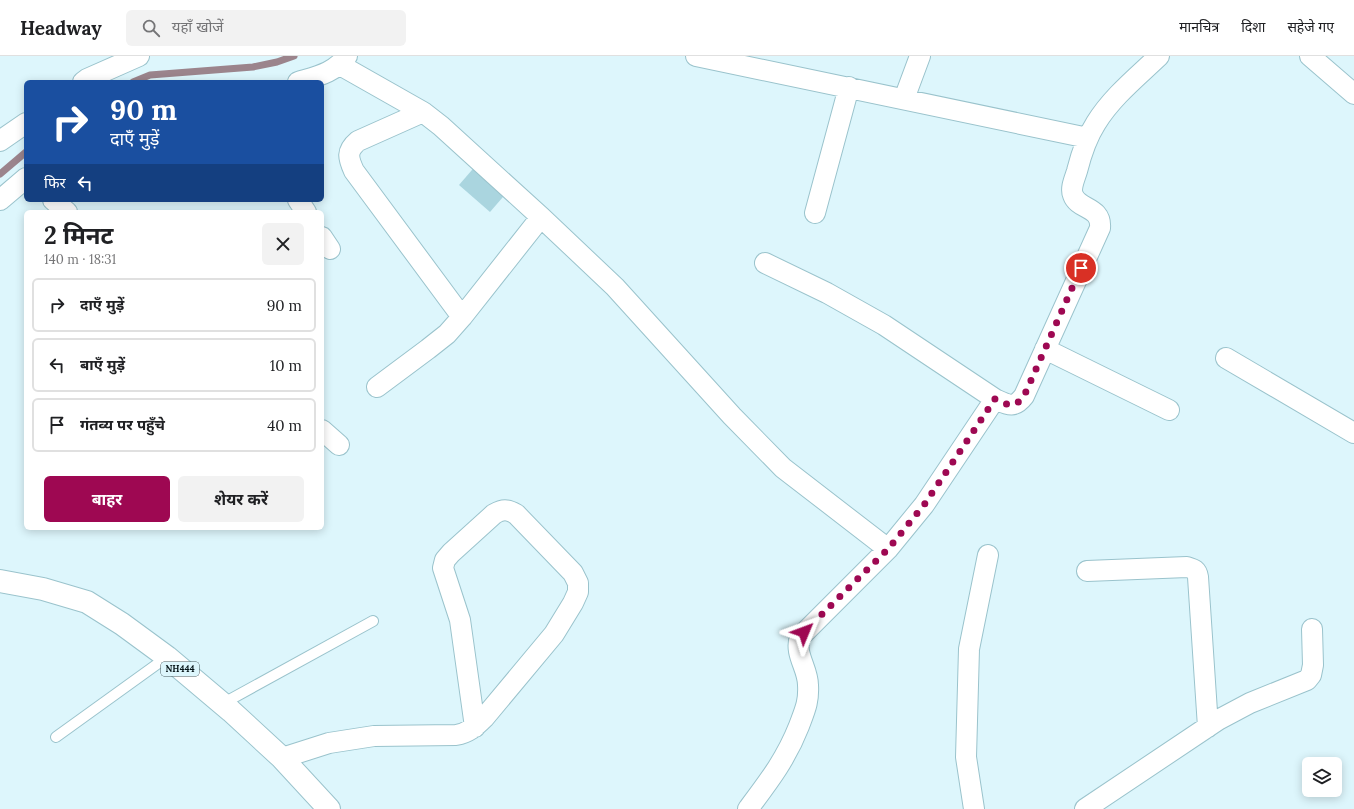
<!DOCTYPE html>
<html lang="hi">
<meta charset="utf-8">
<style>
:root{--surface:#fff;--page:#f2f2f2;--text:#202124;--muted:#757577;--line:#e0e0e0;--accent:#9e0852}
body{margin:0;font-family:Lora,"Noto Sans Devanagari",serif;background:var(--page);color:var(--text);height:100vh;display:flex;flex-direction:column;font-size:15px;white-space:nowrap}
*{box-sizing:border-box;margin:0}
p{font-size:13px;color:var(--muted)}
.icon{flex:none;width:22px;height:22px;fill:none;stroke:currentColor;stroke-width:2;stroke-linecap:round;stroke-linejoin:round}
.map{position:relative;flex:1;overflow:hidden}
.panel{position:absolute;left:24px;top:154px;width:300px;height:320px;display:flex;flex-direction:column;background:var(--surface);border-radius:6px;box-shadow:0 2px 10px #0003}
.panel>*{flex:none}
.hud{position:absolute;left:24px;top:24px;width:300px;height:122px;border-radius:6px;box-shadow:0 2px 10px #0003;background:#1a4fa0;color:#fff;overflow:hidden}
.tools{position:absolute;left:1302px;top:701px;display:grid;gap:8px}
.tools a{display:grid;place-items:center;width:40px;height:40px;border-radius:6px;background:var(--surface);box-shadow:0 2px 10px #0003;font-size:20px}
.pin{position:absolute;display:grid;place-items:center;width:34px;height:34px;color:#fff;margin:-17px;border:2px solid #fff;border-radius:50%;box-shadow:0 1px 4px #0007}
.me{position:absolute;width:44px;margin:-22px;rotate:46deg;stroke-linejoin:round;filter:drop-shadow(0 0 3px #0008)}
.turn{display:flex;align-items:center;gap:14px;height:84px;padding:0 20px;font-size:18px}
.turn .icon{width:52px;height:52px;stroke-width:2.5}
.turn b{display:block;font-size:28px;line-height:34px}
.then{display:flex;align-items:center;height:38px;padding:0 20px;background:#0003;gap:8px;font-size:15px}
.round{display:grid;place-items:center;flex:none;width:42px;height:42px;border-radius:6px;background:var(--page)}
.headline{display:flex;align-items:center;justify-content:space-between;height:68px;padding:0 20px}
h1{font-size:24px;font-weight:700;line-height:30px}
.action{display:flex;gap:8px;margin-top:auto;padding:8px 20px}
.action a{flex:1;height:46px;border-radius:6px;background:var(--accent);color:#fff;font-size:16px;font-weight:700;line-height:46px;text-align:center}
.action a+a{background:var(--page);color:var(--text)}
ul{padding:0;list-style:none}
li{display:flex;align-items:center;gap:12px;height:54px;margin:0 8px 6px;padding:0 12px;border:2px solid var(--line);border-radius:6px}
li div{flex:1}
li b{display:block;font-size:15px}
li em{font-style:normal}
header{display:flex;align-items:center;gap:24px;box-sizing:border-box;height:56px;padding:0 20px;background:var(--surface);border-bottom:1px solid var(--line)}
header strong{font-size:19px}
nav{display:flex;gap:22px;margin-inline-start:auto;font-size:14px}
.search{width:280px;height:36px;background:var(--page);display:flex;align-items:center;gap:10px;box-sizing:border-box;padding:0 14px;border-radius:6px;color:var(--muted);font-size:15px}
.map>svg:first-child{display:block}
</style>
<header>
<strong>Headway</strong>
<div class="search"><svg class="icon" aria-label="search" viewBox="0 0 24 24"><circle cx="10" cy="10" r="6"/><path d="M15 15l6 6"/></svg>यहाँ खोजें</div>
<nav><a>मानचित्र</a><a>दिशा</a><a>सहेजे गए</a></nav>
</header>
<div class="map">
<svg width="1354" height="753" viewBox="0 0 1354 753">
<rect width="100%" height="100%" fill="#ddf6fc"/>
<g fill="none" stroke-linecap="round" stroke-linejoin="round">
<path stroke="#9b848c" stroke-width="7" d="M133,26L150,19L253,11L277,6L294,0
M0,118L26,96"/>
</g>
<path fill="#aad5df" d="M478,107L509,134L490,156L459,129Z"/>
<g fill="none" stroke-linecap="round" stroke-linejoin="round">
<g stroke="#9ac3cc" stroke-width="12">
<path id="lane" d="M222,648L373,565
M56,681L167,601"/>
</g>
<g stroke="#9ac3cc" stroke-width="22">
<path id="street" d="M696,0L1088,82
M1310,0L1354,38
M340,9L423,56L441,70L541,161L615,231L732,360L783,412L888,493
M83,26L87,23L139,0
M298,26C318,20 334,17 347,0
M904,43L920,0
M423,56L358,85C346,95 348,102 354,115L462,261
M0,85L26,67
M0,144L26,122
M53,144L67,156
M298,144L306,156
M815,157L849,31
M322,181L330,193
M765,207L827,237L884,269L995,343C1008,349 1014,353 1024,340L1100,172C1102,150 1078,154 1073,139C1070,132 1075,122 1077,115C1081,99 1087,81 1096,67C1112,41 1137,21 1159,0
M1045,293L1169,354
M1226,302L1354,377
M377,331L428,293L447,278L462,261L541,161
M322,374L339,389
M1087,515L1187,511C1194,513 1197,514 1198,521L1208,671
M282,702L329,687L374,680L456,679C468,677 475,671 484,662L554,578L573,547L578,536V527L573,517L516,458C507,453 503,453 494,458L451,497L445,504L443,512L460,564L475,671
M748,753C769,725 786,703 799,670C805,654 809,646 808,629C808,612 794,598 800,581L888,493L924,449L995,343
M974,753L966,701L969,593L988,499
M1085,753L1218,664L1250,647L1307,624L1311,619L1313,609L1312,573"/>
</g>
<g stroke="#9ac3cc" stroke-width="24">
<path id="highway" d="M0,525L43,533L87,546L122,568L167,601L231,655L282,702L329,753"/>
</g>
<use href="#lane" stroke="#fff" stroke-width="10"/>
<use href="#street" stroke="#fff" stroke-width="20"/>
<use href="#highway" stroke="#fff" stroke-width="22"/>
</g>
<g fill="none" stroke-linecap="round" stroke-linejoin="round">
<path stroke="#9e0852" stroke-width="7" stroke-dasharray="0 12.6" d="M804,576L888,493L924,449L995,343C1008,349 1014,353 1024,340L1081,212"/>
</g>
<g text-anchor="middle" stroke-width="3" stroke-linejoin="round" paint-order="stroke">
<rect fill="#ddf6fc" stroke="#45565b" stroke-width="1" x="161" y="606" width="38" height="14" rx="3"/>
<g font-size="9" font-weight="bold" fill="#041216">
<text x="180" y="616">NH444</text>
</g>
</g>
</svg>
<div class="tools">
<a><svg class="icon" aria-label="layers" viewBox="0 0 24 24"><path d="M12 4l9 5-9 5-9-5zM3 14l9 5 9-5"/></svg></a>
</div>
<div class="pin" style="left:1081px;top:212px;background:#d93025"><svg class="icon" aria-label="arrive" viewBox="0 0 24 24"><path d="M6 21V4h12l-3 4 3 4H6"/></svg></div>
<svg class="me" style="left:804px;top:576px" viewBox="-20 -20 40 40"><path d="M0-17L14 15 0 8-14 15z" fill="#9e0852" stroke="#fff" stroke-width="4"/></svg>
<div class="hud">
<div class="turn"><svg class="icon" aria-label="right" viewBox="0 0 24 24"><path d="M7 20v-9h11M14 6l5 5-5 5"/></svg><div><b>90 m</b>दाएँ मुड़ें</div></div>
<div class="then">फिर<svg class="icon" aria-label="left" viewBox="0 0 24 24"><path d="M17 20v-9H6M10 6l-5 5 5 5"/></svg></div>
</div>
<section class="panel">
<div class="headline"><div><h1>2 मिनट</h1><p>140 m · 18:31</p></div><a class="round"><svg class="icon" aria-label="close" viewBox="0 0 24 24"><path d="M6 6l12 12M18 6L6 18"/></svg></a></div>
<ul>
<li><svg class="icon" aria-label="right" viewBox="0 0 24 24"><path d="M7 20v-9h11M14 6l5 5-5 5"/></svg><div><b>दाएँ मुड़ें</b></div><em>90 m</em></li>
<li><svg class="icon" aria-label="left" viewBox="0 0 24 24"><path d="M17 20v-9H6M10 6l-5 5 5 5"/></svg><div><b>बाएँ मुड़ें</b></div><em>10 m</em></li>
<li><svg class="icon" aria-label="arrive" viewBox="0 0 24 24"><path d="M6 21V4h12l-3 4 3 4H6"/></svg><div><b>गंतव्य पर पहुँचे</b></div><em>40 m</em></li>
</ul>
<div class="action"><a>बाहर</a><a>शेयर करें</a></div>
</section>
</div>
